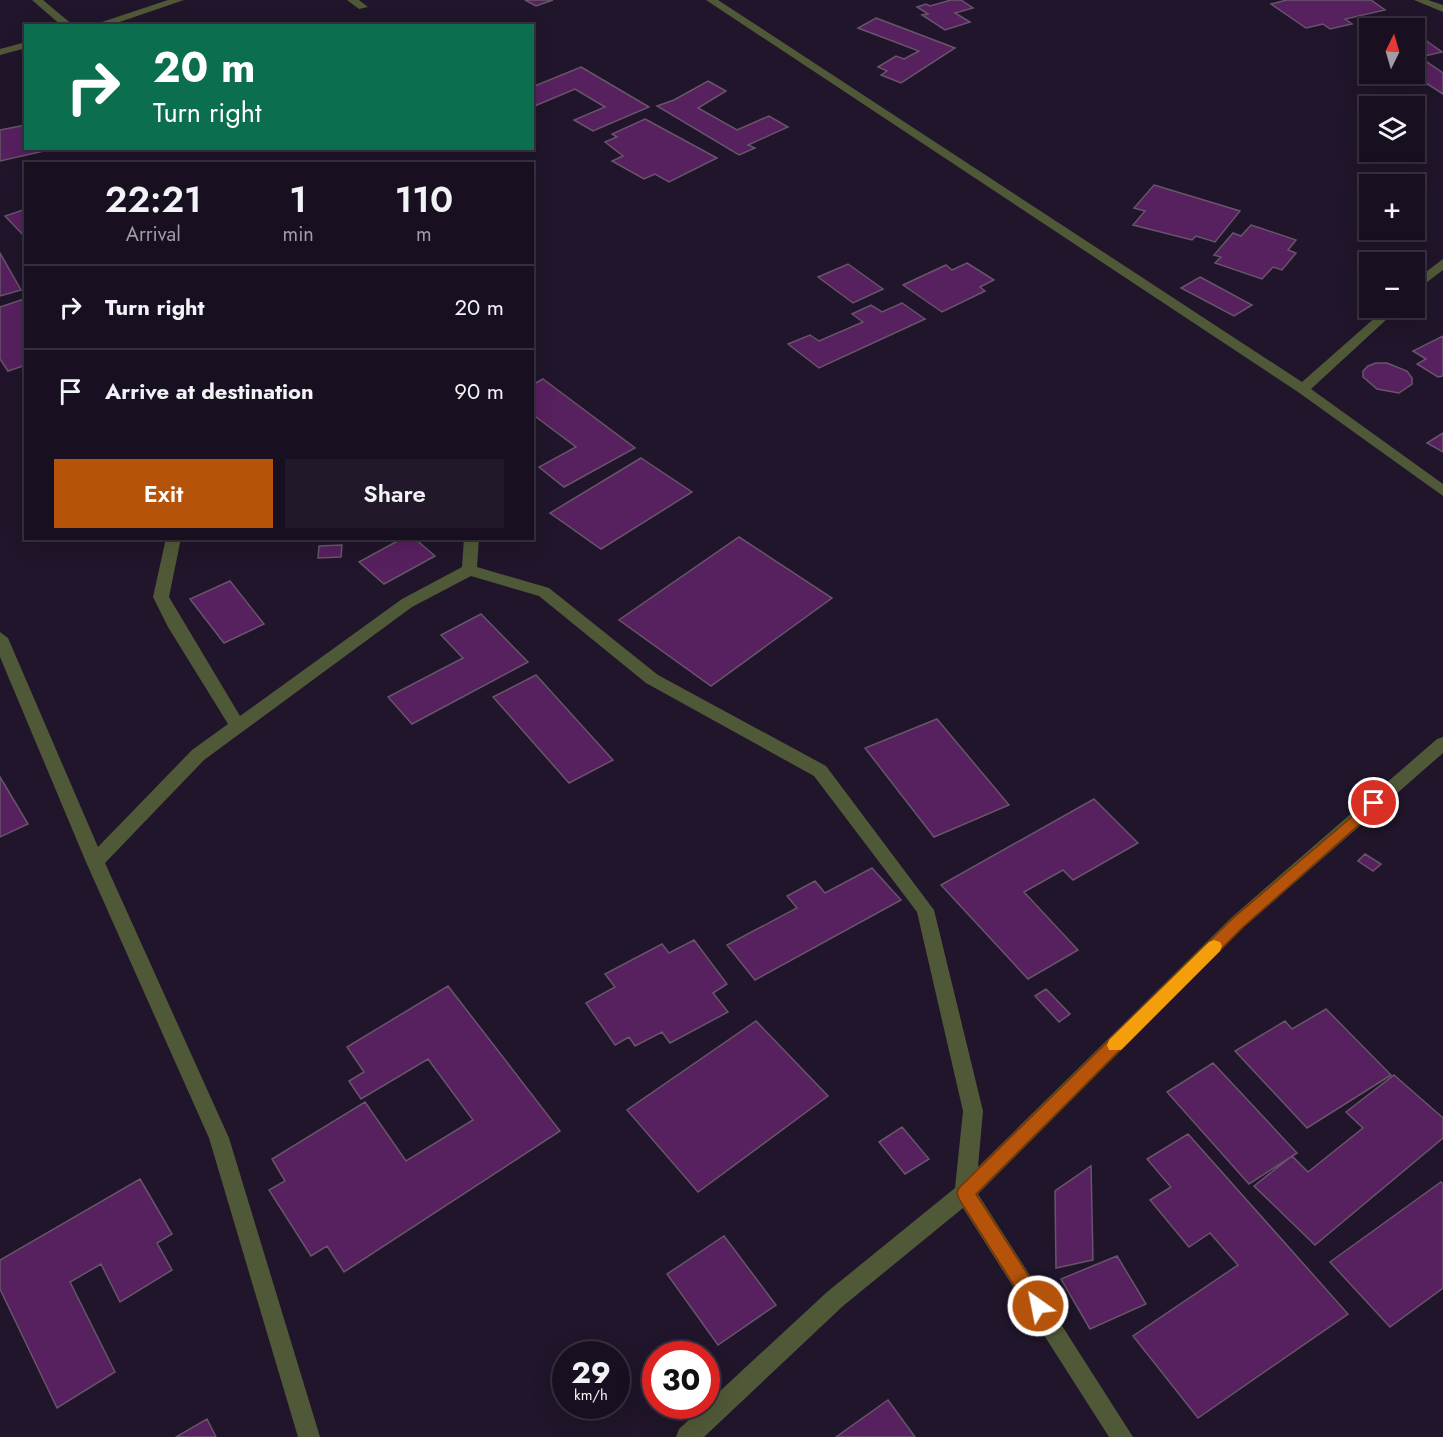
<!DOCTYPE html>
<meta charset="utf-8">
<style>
:root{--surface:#181020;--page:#211929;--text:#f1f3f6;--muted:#9f9da5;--line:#36303e;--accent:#b45309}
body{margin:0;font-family:Jost,sans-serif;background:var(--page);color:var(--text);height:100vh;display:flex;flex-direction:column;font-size:22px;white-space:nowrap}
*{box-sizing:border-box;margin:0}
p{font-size:20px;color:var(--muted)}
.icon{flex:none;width:33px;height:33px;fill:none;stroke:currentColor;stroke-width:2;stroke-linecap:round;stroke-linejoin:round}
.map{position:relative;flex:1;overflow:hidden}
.drawer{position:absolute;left:24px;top:162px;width:510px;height:378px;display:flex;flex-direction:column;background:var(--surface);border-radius:0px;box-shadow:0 6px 24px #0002,0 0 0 2px var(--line)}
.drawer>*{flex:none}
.top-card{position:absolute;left:24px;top:24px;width:510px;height:126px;border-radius:0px;box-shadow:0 6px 24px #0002,0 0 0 2px var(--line);background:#0b6e4f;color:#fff;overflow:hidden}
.needle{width:39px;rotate:5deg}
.tools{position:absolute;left:1359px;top:18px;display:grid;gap:12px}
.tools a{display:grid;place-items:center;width:66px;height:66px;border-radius:0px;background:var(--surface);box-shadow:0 6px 24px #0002,0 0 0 2px var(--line);font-size:30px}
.speed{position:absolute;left:552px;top:1341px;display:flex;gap:12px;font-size:30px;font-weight:700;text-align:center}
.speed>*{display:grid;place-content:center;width:78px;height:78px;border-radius:50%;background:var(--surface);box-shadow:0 6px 24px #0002,0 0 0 2px var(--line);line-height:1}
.speed small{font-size:15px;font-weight:400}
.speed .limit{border:9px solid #d22;background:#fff;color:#111}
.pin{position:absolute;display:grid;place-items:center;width:51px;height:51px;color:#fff;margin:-26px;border:3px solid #fff;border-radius:50%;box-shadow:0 2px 6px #0007}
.me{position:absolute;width:66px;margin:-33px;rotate:327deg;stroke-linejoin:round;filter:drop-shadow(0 0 4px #0008)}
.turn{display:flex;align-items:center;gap:21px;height:126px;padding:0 30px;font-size:27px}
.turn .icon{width:78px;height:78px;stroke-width:2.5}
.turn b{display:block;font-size:42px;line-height:51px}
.eta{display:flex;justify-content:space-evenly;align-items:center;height:102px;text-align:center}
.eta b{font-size:36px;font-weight:600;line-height:42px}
.button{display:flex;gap:12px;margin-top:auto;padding:12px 30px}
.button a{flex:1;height:69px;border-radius:0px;background:var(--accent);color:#fff;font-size:24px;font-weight:600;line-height:69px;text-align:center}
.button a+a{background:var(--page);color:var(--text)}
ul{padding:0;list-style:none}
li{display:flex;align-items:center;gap:18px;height:84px;padding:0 30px;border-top:2px solid var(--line)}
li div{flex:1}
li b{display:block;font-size:22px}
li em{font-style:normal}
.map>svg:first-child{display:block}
</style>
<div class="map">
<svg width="1443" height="1437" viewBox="0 0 1443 1437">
<rect width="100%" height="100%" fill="#20152a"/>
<path fill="#57205f" stroke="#68556a" stroke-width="1.5" d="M525,0H553L536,6Z
M951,0H961L973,8L955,13L970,22L945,30L922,15L928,14L917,7L926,4L930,6Z
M1287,0H1371L1385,10L1345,19L1352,24L1330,29L1323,24L1306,28L1271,4Z
M876,18L955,48L901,83L881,75L887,71L878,67L896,56L904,59L919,51L858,28Z
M1424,39L1442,52L1420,57L1443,73V94L1412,74H1414V42Z
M581,67L649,107L593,131L574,120L605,107L575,89L532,107V87Z
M708,81L726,91L698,108L737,130L769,116L788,127L748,145L755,148L739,155L657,106L674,100Z
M645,119L717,158L669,182L655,174L644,179L612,161L623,156L605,142L617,137L612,134Z
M26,125V148H43L44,151L0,161V130Z
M1154,185L1240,211L1215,242L1196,236L1192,240L1133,225L1145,211L1134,208Z
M26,209V238L5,216Z
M1251,225L1296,240L1288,250L1296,253L1282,270L1273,267L1262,279L1215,263L1221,257L1214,255L1233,233L1241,236Z
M0,253L21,290L0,296Z
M967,263L994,280L980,287L985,291L942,312L903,285L946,265L952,270Z
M848,264L883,289L853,303L818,277Z
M1200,277L1252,305L1234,316L1181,288Z
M24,299L26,365L8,371L0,359V307Z
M902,303L925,319L819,368L788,344L810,335L819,341L863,322L852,314L871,305L882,312Z
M1443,336V376L1438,377L1417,364L1426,359L1413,351Z
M1376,363H1387L1407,371L1412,378V384L1399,393L1377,389L1363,377V371L1368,366Z
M543,379L635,448L564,487L539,467L576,447L536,417L532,418V385Z
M1443,433V452L1427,443Z
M641,458L692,492L601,549L550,513Z
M739,537L832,598L711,686L619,620Z
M403,538H414L435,556L384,584L359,562Z
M342,545L341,557L318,558L319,546Z
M230,581L264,624L224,643L190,599Z
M481,614L528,662L412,724L388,697L463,658L441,635Z
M536,675L613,760L569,783L493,697Z
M937,719L1009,805L934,837L865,748Z
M0,777L28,824L0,837Z
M1094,799L1138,843L1073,880L1063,870L1024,892L1078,950L1028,979L941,885Z
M1365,854L1381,864L1373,871L1358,861Z
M872,868L901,900L755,980L727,945L797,908L787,896L815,881L825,893Z
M694,940L727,984L713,993L728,1012L670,1043L662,1032L635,1046L629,1037L615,1045L586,1003L615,987L605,974L662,944L669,953Z
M448,986L560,1131L344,1272L327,1246L311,1256L269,1190L285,1181L272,1159L365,1102L406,1161L473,1120L428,1059L361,1099L349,1081L364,1072L347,1047Z
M1046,989L1070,1014L1059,1022L1035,996Z
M1326,1009L1391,1075L1307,1128L1235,1051L1285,1021L1292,1029Z
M756,1021L828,1096L698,1192L627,1110Z
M1213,1063L1297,1153L1249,1184L1167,1092Z
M1394,1075L1443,1118V1138L1315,1245L1254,1186L1292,1156L1308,1172L1363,1128L1346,1112Z
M902,1127L929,1159L905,1174L879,1142Z
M1188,1134L1348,1314L1198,1418L1133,1336L1238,1265L1210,1233L1189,1247L1150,1200L1171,1187L1147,1159Z
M1091,1166L1093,1260L1056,1268L1055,1191Z
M140,1179L172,1234L157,1243L172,1270L120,1302L101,1264L70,1282L115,1372L57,1408L0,1289V1260Z
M1441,1182L1443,1184V1288L1390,1327L1330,1262Z
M724,1236L776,1305L718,1345L667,1274Z
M1117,1256L1146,1304L1090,1329L1061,1279Z
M888,1400L915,1437H836Z
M207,1419L216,1437H176Z"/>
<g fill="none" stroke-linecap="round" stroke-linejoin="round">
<path fill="#505937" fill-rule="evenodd" d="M32,0H43L74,26H62Z
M168,0H184L108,26H90Z
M347,0H359L368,7L359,9Z
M706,0H718L1302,382L1386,308H1399L1311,389L1443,484V496L1298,392Z
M1414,0H1428L1443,5V12Z
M26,42V48L0,55V49Z
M1443,259V270L1414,292V281Z
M166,538H181L169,597L240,716L402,599L462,567L464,538H479L477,567L549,588L658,675L826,766L934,910L983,1111L978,1167L1231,918L1437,739L1443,737V753L1243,928L978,1194L1133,1437H1109L963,1208L843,1306L704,1437H676L679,1429L827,1292L955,1188L963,1111L917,912L814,776L646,683L539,596L471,576L412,607L204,760L105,863L229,1138L320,1437H298L209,1138L86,862L0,657V632L8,638L98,847L192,750L228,724L168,627L153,597Z"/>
</g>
<path fill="#b45309" stroke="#753606" stroke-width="1.5" d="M1374,798L1382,803L1379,807L1243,927L976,1194L1044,1300L1047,1306L1044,1312L1038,1314L1031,1312L959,1199L957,1193L959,1188L1232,919Z"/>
<path fill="#f59e0b" d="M1214,940L1220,942L1222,946L1220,951L1121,1050H1109L1107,1045L1109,1040L1209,942Z"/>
</svg>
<div class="tools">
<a><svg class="needle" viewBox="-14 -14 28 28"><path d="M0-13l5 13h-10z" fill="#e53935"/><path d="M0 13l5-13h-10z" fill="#9f9da5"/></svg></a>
<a><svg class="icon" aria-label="layers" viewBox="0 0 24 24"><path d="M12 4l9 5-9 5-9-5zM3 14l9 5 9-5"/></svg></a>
<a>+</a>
<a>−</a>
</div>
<div class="speed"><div>29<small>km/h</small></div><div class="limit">30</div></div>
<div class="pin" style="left:1374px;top:803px;background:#d93025"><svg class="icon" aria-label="arrive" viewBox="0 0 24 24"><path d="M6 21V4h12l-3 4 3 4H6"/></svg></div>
<svg class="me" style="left:1038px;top:1306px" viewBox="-20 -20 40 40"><circle r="17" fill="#b45309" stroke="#fff" stroke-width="3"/><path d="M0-11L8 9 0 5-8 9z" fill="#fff"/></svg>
<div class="top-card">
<div class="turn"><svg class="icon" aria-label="right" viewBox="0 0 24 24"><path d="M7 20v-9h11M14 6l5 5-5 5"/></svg><div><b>20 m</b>Turn right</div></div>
</div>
<section class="drawer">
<div class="eta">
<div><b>22:21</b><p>Arrival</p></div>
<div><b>1</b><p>min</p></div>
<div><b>110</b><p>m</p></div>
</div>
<ul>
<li><svg class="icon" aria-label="right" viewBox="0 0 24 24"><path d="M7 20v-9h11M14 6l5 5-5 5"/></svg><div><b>Turn right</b></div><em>20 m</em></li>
<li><svg class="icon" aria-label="arrive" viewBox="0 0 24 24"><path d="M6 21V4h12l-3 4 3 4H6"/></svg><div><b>Arrive at destination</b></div><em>90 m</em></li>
</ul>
<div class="button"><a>Exit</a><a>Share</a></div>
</section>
</div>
